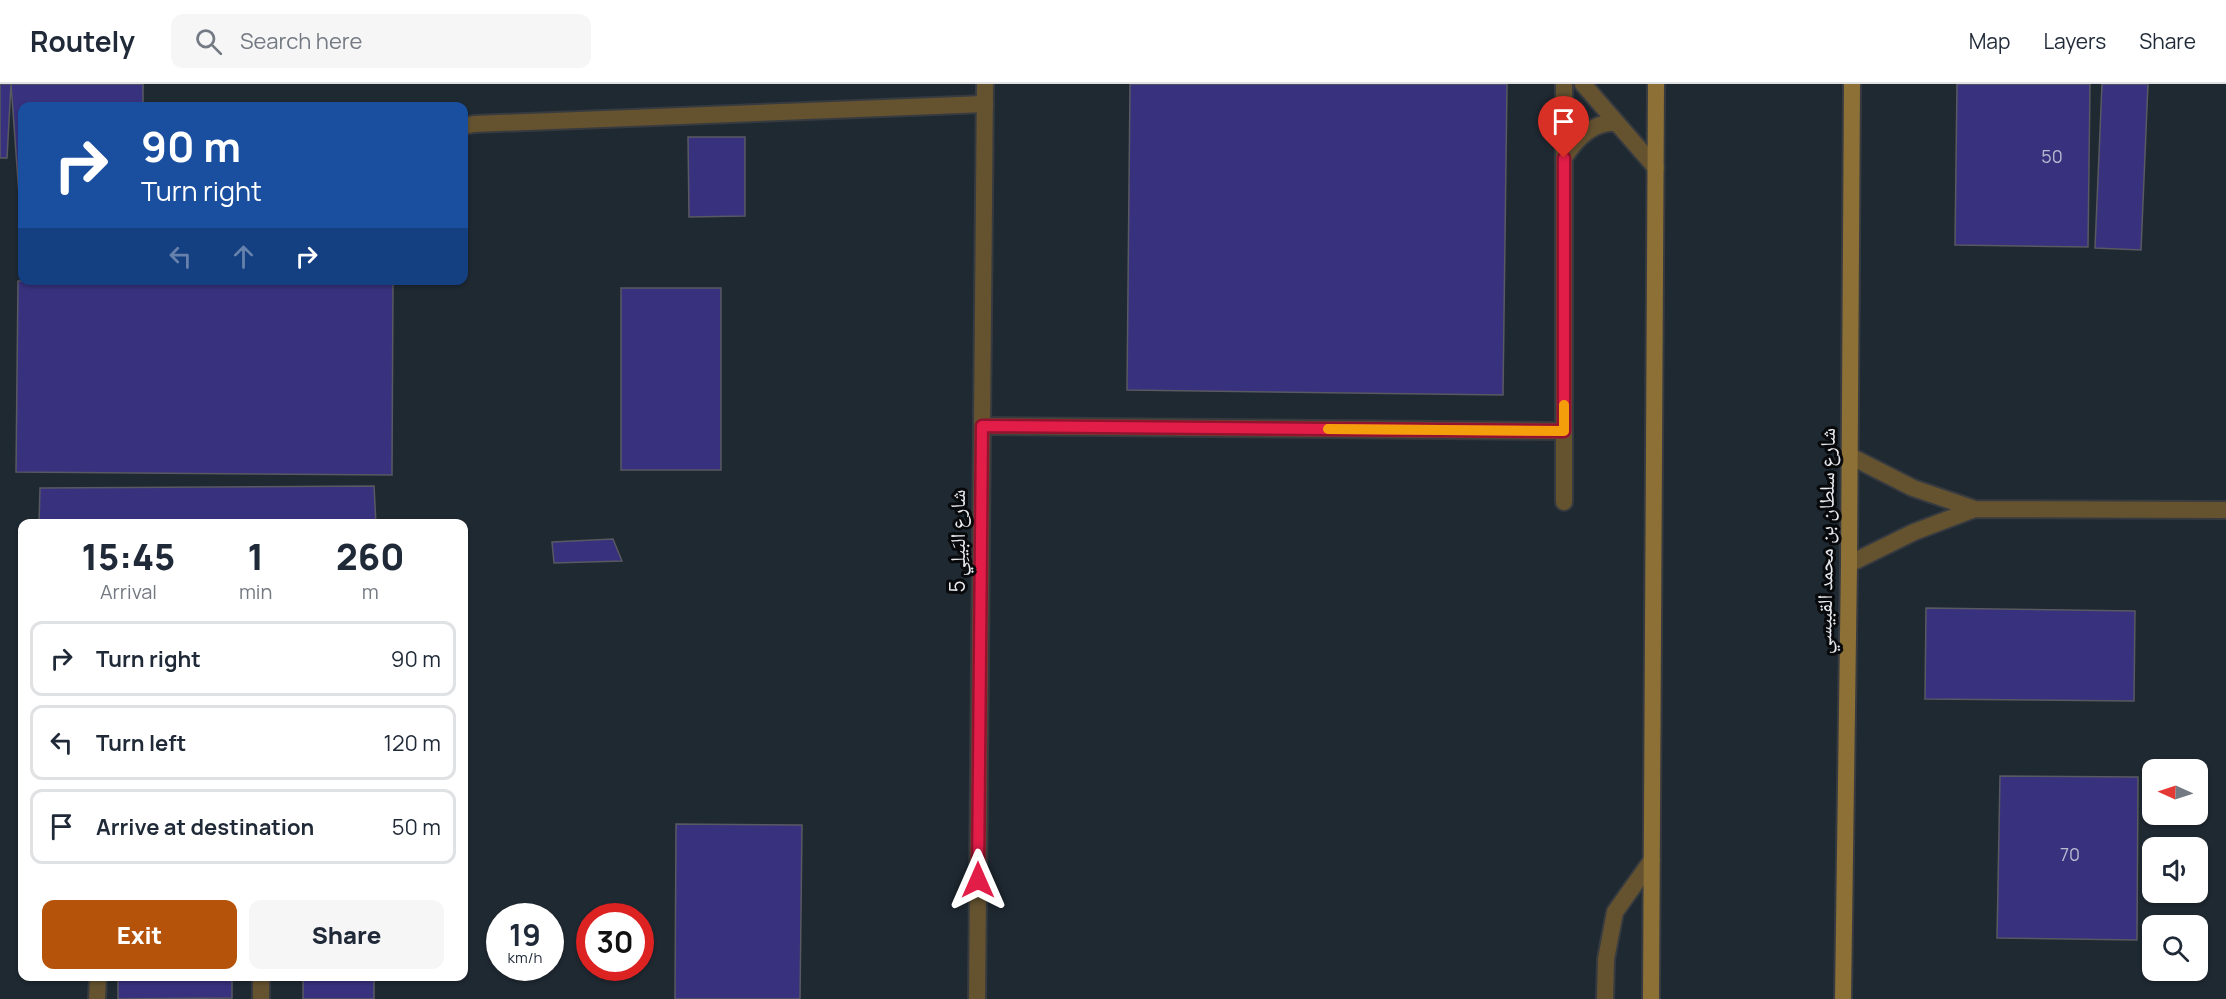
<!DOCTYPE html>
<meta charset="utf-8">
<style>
:root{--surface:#fff;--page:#f6f6f7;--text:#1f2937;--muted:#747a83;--line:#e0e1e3;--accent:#b45309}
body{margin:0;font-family:Manrope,"Noto Naskh Arabic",sans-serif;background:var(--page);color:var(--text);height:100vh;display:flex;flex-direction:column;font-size:22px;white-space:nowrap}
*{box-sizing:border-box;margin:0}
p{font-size:20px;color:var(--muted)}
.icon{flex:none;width:33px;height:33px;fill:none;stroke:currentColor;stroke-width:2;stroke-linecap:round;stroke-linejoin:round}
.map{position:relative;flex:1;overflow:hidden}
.panel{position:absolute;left:18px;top:435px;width:450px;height:462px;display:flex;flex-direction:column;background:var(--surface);border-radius:12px;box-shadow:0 2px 4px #0004}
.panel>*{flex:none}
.hud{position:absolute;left:18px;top:18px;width:450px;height:183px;border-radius:12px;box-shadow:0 2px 4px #0004;background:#1a4fa0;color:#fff;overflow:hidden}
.needle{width:39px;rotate:273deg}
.controls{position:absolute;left:2142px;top:675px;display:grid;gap:12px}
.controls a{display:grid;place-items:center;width:66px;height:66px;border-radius:12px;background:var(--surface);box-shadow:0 2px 4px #0004;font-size:30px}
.speed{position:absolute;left:486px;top:819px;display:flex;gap:12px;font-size:30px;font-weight:700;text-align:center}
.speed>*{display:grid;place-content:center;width:78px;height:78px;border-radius:50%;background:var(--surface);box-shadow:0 2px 4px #0004;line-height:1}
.speed small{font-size:15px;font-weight:400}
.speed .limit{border:9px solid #d22;background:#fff;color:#111}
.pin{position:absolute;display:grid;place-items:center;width:51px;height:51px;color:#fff;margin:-62px -26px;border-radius:50% 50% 50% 0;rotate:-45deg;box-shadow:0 0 6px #0007}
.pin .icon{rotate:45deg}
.me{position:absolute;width:66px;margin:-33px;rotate:0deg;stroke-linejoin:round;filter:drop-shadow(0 0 4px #0008)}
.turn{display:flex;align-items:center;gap:21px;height:126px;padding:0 24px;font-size:27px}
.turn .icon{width:78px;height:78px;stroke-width:2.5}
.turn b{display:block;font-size:42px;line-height:51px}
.lanes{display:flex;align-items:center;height:57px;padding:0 24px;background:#0003;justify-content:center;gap:30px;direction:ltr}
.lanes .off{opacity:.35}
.eta{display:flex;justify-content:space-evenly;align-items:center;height:102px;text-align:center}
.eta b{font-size:36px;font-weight:800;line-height:42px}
.action{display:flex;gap:12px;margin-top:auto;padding:12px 24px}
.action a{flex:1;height:69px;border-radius:12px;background:var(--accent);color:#fff;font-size:24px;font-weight:800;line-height:69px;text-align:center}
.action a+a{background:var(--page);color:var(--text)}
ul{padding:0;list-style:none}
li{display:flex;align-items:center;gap:18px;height:75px;margin:0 12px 9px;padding:0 12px;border:3px solid var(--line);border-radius:12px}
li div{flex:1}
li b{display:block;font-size:22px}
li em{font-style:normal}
header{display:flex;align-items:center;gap:36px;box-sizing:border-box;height:84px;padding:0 30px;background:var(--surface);border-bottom:2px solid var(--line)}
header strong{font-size:28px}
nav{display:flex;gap:33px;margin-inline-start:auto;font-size:21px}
.search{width:420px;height:54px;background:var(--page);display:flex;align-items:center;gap:15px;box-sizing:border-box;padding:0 21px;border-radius:12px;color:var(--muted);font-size:22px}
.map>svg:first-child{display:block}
</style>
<header>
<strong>Routely</strong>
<div class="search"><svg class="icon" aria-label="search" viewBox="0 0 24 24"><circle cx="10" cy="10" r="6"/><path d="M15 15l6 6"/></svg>Search here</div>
<nav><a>Map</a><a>Layers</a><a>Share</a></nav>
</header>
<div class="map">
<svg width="2226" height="915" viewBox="0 0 2226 915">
<rect width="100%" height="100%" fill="#1a1f24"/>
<path fill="#1f2932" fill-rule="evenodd" d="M0,0H2226V915H0ZM22,22H464V196H22ZM22,440H464V892H22ZM2152,686H2198V730H2152ZM2152,764H2198V808H2152ZM500,832H550V884H500ZM590,832H640V884H590ZM2152,842H2198V886H2152Z"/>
<path fill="#38317e" stroke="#595961" stroke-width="1.5" d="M0,0H11L7,74H0Z
M11,0H143V22H22V152Z
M1130,0H1507L1503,311L1127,306Z
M1957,0H2090L2088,163L1955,161Z
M2102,0H2148L2141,166L2095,164Z
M688,53H745V132L689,133Z
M393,196L392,391L16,388L18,197Z
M621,204H721V386H621Z
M374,402L376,440H39L40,404Z
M613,455L622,477L554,479L552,458Z
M1926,524L2135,527L2134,617L1925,615Z
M2000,692L2138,693L2137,856L1997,854Z
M676,740L802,741L800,915H675Z
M118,892H232V914L118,915Z
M303,892H374V915H303Z"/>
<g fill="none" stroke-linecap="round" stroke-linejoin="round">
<g stroke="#373b40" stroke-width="20">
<path id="service" d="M464,42L474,40L985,20
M982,342L1564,347
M97,915L98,892
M261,915V892"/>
</g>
<g stroke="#373b40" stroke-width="20">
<path id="minor" d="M1564,0V418
M1583,0L1656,84
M1564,74C1576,55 1593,37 1617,39
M1850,372L1913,404L1975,425L2226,426
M1849,480L1914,448L1975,425
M977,915L985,0
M1605,915L1606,875L1615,828L1652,776"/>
</g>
<g stroke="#373b40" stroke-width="20">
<path id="secondary" d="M1651,915L1656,0
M1843,915L1849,480L1852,0"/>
</g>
<use href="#service" stroke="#655330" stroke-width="16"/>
<use href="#minor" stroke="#655330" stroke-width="16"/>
<use href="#secondary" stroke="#8d7035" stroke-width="16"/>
</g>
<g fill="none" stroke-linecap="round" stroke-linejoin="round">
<g stroke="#92132f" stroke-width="15">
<path id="route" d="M978,796L982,342L1564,347V74"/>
</g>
<use href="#route" stroke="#e11d48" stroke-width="10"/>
<path stroke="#f59e0b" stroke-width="10" d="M1328,345L1564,347V321"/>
</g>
<g text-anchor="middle" stroke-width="6" stroke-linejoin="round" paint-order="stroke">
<g font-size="18" fill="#babbd1">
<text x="2052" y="79">50</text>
<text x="2070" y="777">70</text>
</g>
<g font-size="21" fill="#e6e9ed" stroke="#07090b">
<text transform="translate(958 457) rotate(-90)" y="7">شارع البَيلِي 5</text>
<text transform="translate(1826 457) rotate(-89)" y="7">شارع سلطان بن محمد القبيسي</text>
</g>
</g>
</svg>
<div class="controls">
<a><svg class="needle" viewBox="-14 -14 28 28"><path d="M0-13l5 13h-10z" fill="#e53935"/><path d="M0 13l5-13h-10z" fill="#747a83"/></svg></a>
<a><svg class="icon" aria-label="sound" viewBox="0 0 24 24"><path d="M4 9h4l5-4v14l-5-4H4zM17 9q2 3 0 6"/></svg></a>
<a><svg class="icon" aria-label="search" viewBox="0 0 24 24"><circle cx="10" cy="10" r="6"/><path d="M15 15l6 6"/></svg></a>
</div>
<div class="speed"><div>19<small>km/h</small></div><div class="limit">30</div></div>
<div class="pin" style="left:1564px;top:74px;background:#d93025"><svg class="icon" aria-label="arrive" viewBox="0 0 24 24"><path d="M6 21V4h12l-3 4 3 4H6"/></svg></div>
<svg class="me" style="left:978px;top:796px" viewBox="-20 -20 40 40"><path d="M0-17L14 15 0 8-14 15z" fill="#e11d48" stroke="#fff" stroke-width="4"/></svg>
<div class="hud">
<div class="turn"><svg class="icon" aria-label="right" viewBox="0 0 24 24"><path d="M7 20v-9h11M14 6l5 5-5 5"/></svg><div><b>90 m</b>Turn right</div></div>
<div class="lanes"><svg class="icon off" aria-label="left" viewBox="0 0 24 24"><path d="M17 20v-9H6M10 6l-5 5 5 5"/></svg><svg class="icon off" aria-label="ahead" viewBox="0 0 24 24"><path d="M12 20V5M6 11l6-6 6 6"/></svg><svg class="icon" aria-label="right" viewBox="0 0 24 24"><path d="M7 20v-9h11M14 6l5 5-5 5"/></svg></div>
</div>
<section class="panel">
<div class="eta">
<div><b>15:45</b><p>Arrival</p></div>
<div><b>1</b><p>min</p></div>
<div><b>260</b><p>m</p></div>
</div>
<ul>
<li><svg class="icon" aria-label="right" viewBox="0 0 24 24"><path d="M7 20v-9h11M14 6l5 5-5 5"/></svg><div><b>Turn right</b></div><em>90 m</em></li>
<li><svg class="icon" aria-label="left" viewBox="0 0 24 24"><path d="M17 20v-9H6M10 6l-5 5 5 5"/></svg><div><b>Turn left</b></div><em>120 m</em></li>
<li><svg class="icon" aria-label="arrive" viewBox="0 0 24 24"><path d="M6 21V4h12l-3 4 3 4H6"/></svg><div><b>Arrive at destination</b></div><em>50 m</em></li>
</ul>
<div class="action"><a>Exit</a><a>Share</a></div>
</section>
</div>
